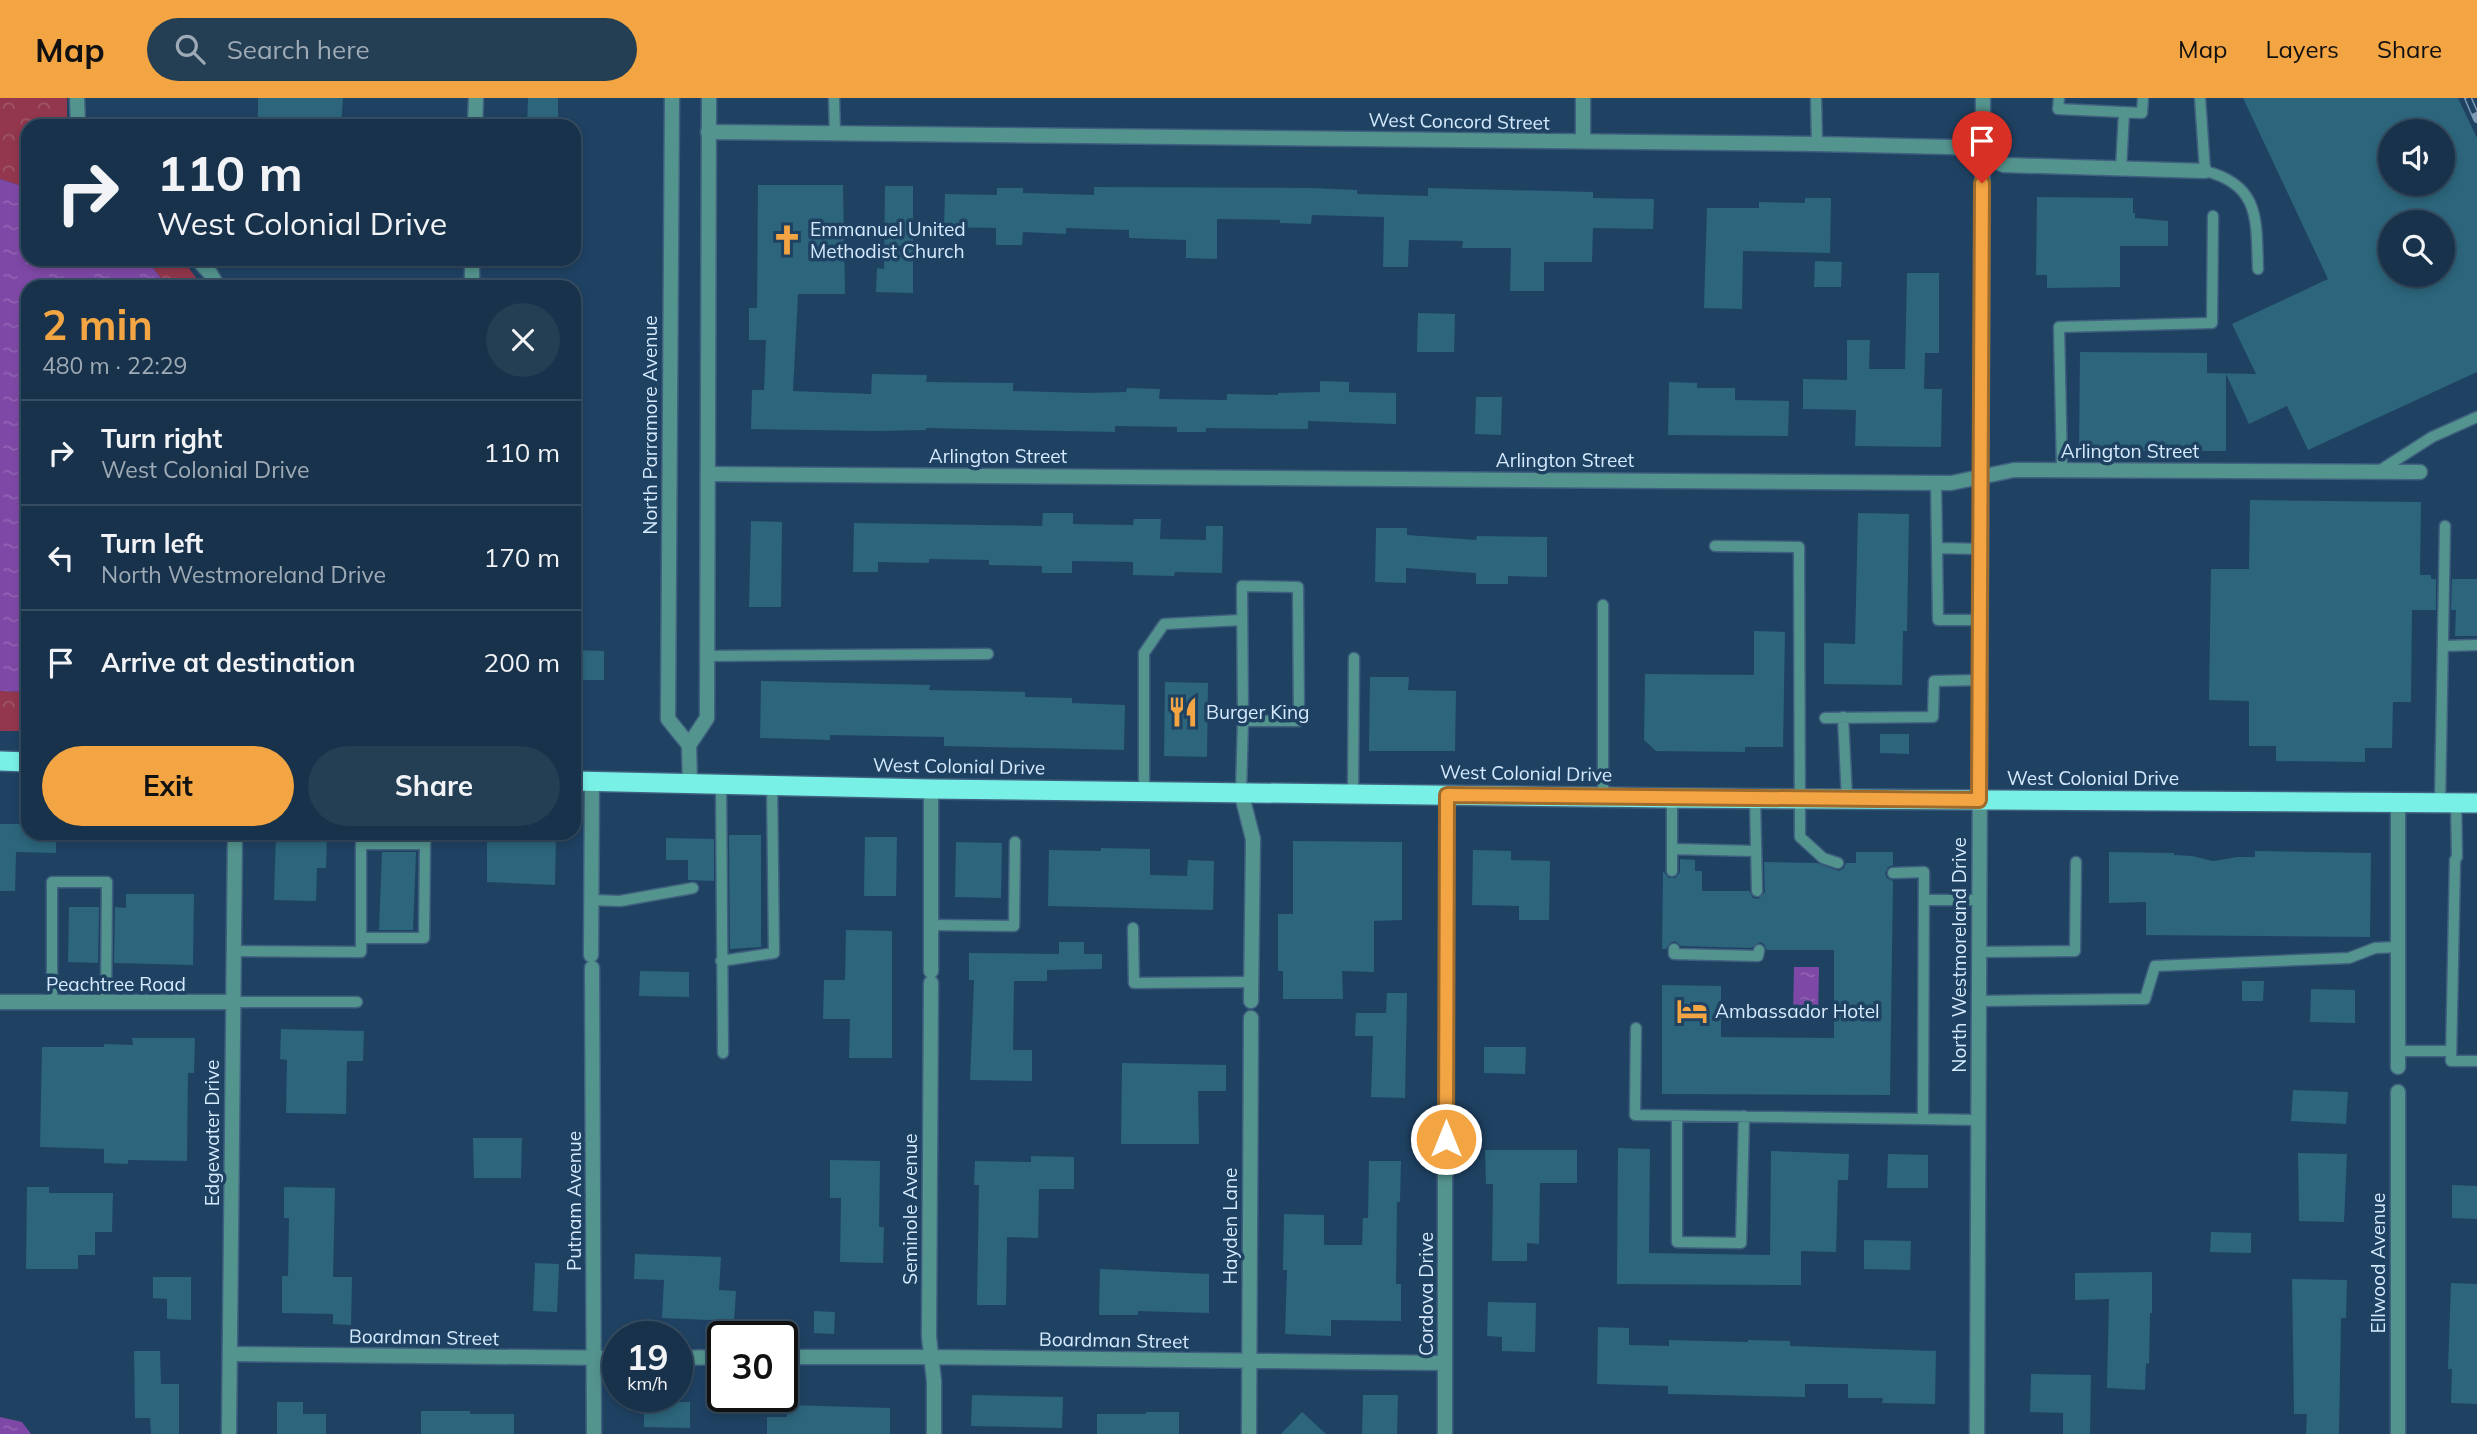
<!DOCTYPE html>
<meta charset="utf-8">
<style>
:root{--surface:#17324a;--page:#243e54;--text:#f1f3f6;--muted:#9eaab5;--line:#364d62;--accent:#f3a443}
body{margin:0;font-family:Mulish,sans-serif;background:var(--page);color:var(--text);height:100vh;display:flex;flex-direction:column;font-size:26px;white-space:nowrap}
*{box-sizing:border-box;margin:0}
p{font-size:23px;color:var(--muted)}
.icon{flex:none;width:38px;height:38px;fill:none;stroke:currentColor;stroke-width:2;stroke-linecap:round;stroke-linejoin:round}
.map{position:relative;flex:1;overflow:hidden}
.panel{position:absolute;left:21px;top:182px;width:560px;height:560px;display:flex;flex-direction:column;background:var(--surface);border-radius:21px;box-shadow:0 4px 10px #0003,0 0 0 2px var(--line)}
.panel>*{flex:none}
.hud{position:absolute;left:21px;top:21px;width:560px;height:147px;border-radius:21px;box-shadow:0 4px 10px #0003,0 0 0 2px var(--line);background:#17324a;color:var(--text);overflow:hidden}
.tools{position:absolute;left:2378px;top:21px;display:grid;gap:14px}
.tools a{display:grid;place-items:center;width:77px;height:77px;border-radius:50%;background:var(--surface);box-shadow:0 4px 10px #0003,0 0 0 2px var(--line);font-size:35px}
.speed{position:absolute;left:602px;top:1223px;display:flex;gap:14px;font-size:35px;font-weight:700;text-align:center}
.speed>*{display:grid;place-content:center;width:91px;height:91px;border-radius:50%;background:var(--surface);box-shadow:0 4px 10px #0003,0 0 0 2px var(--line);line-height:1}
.speed small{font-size:18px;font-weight:400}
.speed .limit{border:4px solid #111;border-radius:10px;background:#fff;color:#111}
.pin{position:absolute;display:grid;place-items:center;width:60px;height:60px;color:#fff;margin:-72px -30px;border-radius:50% 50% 50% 0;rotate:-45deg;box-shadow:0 0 7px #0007}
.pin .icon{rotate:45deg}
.me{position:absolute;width:77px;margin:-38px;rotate:0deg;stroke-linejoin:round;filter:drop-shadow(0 0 5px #0008)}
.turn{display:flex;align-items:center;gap:24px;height:147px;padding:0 21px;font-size:32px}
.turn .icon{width:91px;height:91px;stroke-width:2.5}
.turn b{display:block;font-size:49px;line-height:60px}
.round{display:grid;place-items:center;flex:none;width:74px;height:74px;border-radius:37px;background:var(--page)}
.head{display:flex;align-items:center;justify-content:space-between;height:119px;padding:0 21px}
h1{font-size:42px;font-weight:700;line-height:52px;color:var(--accent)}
.cta{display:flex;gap:14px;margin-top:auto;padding:14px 21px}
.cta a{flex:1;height:80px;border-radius:42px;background:var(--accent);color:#111;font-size:28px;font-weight:700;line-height:80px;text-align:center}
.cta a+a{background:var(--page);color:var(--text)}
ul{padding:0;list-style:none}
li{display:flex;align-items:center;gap:21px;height:105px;padding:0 21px;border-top:2px solid var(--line)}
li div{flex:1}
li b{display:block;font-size:26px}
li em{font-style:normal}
header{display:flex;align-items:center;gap:42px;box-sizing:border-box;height:98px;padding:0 35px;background:var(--accent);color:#111}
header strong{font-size:33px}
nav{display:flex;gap:38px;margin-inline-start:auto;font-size:24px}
.search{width:490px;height:63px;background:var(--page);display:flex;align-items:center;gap:18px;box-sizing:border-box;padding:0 24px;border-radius:38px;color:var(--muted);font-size:26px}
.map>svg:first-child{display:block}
</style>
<header>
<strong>Map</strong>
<div class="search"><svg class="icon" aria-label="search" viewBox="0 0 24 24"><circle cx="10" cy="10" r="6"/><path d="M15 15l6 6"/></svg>Search here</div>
<nav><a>Map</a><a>Layers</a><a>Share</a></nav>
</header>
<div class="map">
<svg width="2477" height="1336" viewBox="0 0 2477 1336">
<defs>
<pattern id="forest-crowns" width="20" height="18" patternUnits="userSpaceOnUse" patternTransform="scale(1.75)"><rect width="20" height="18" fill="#92374d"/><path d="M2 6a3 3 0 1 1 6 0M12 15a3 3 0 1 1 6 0" fill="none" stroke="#a05468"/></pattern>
<pattern id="water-ripples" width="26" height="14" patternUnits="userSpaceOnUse" patternTransform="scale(1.75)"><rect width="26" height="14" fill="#7e49a6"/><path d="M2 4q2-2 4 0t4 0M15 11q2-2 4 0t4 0" fill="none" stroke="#8f63b3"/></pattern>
</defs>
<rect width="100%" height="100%" fill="#1f4263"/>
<path fill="url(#forest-crowns)" d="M0,0H67V28H28V90L0,81Z
M146,161H182L203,189H168Z
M0,593L28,594V633H0Z"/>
<path fill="url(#water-ripples)" d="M0,81L28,90V161H146L168,189H28V594L0,593Z
M1794,869H1819L1818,918H1793Z
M0,1319L22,1324L31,1336H0Z"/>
<path fill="#2c657c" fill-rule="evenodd" d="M258,0H343L341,28H258Z
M528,0H558V28H527Z
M2243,0H2458L2477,40V274L2308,352L2287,308L2249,326L2226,276V353H2079L2080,254L2207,255V275L2256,276L2232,226L2328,181ZM2390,33H2443V86H2390ZM2390,124H2443V177H2390Z
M758,87H843L845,196H798L793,293L871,296L872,276L927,277L926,284L1013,285V293L1085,295L1126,294L1127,290L1160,291L1159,301L1227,302V296L1278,297V295L1320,294V283L1349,284V294L1396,295V326L1308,323V331L1206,330V334H1177V329L1115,328V334L926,330V332L878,333L751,331L752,292H764L766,242H749V210H757Z
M885,88H913V195L876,194L877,170L884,171Z
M1094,89L1312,90L1357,92V96L1428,98V90L1593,94V100L1654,101L1653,131L1593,130L1592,164H1544V193H1510L1511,150H1462L1463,143L1409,142L1408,169H1383L1384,119L1312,117L1311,126L1280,125V122L1217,121V161L1186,160V142L1129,140V132L1066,130V136L1023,134L1022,147H996V130L944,129L945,96L997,97V90H1023V95L1094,97Z
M2037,99L2133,100V115H2135V120L2168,123V148H2120V189L2047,190V177H2036Z
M1805,100H1831L1830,155L1743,153L1742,211L1704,210L1707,110H1759V104L1805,105Z
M1815,163L1842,164L1841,189H1814Z
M1907,175H1939V255H1925L1924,291H1942L1941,349L1855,348L1856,312L1803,311V281L1847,282V242H1870L1869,271H1905Z
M1418,215L1455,216L1454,254H1417Z
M1669,284L1697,285V290H1735V302L1789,303L1788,338L1668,337Z
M1476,299H1502L1501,337L1475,336Z
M2250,402L2421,404L2420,477H2431V481H2436V512H2412L2411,604H2393L2392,650H2365V664L2276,663V648H2249V603L2209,602L2211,471H2249Z
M1043,415H1073V426L1133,427L1134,421H1161L1160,441L1206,442V428H1223L1222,475L1175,474L1174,478L1133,477V464L1072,463V475H1042V468L989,467V462L929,461V465L878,464V474H853L854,425L1042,428Z
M1858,415L1909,416L1907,533H1903L1902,587L1824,586V545L1855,546Z
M751,423L782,424L781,509H749Z
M1376,430H1407V437L1476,442L1477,438L1547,439V479L1508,478V486H1476V475L1406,470V485L1375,484Z
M2452,481H2477V538H2455L2456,512H2451Z
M1754,533L1785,534L1783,649H1745V654L1656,653L1644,642L1645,576L1754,577Z
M574,552L604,553V582H574Z
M1370,579H1409L1408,592L1456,593L1455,653H1369Z
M761,583L930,587L929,592L1025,594V599L1072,600V605L1125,607L1124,652L944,648V639L830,637V642L760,640Z
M1165,584L1208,585L1207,659L1164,658Z
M1880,636H1909V656L1880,655Z
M0,726H28V735H56V755L16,754L15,793H0Z
M276,735L327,736L326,770H317L316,803L274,802Z
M527,735H556L555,787L487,784V738H527Z
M729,737H761V849L730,851Z
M865,739H897L896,798H864Z
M666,740L714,741V783L688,782V762H666Z
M1293,743L1402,744V822L1374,823V874L1342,873L1343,901H1283V873H1278V816H1293Z
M956,744L1002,745L1001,800L955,799Z
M1101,750L1150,751V777L1187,778L1188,762L1214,763L1213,812L1048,808L1049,752L1101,753Z
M1473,752L1511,753V762L1550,763L1549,822H1519V808L1472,807Z
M2255,753L2371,755L2370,839L2146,837V804L2109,805V754L2174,755V757L2192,758L2213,763L2238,759H2255Z
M382,754H416L413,832H379Z
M1856,754H1893V767L1888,769L1885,775L1887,780L1893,783L1890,997L1662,996V887L1721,888V939L1834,940V852H1767L1764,846L1760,844L1751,850L1681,848L1675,843L1670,845L1666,851H1662L1663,773L1669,780H1675L1680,774V761L1695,762V773H1702V793H1749L1753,800L1758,801L1765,794L1764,764L1817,765L1839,773L1844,770L1846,765H1856Z
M126,796H194L193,867L114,865L115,809L126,810Z
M69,809H99L98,865L68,864Z
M846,832L892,833V960H849L850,921H823L824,882H845Z
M1059,844H1084V856H1102V871L1047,872V883H1014L1013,952H1032V983L970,982L974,882H969V855L1059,856Z
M640,873L689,874V899L639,898Z
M2242,883H2264L2263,903H2242Z
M2311,891L2355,892V925L2310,924Z
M1387,895H1407L1405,1000L1371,999L1373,938H1355L1356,915H1386Z
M281,931L364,933L363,963H347L346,1016L286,1015L287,962L280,961Z
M132,940H195L194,975H188L187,1063L128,1062V1066L104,1065V1051L40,1049L42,949H104V946L133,947Z
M1484,949H1526L1525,976L1484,975Z
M1122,965L1226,967V993H1198L1199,1046H1121Z
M2293,992L2348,994L2346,1026L2291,1023Z
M473,1040H522L521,1080H474Z
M1618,1050L1650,1051L1649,1155L1770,1157L1771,1053L1849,1056L1848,1082H1838L1836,1154L1801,1153V1187L1617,1186Z
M1485,1052H1577V1085H1540L1539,1146L1527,1145V1163H1492L1493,1086H1486Z
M2298,1055L2347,1056L2344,1124L2299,1123Z
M1888,1056L1928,1057V1090H1887Z
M1031,1058L1074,1059V1091H1039L1038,1140L1007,1139L1006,1207H977L979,1087H974L975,1063L1031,1064Z
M830,1062L880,1063L879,1129H884L883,1165L840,1164L841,1100H830Z
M1369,1063H1401L1400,1104H1397L1396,1186H1401V1223L1331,1222V1238L1285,1236L1287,1172H1283L1284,1116L1324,1117V1147H1362L1363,1120H1368Z
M2452,1087L2477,1088V1121L2452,1120Z
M27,1089H49V1095H113L112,1134H95V1157H78V1171H26Z
M284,1089L335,1090L333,1179H352L351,1227L333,1226V1216L282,1215V1178H288L289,1120H284Z
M2211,1134L2251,1135V1155L2210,1154Z
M1864,1142L1911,1143L1910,1172L1864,1171Z
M635,1156L721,1159L719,1192L736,1193L734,1223L662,1220L664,1182L634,1181Z
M535,1165L559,1166L557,1214L533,1213Z
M1100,1171L1209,1176V1215L1138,1213V1217H1099Z
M2152,1174V1215H2150L2149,1266L2146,1265L2145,1292L2107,1290L2109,1201L2075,1202V1175Z
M153,1179H191V1222L167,1221V1201L153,1200Z
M2292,1181L2347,1182L2346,1220H2341L2339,1336H2306L2307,1316H2294Z
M2451,1185L2477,1186V1306L2451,1305L2452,1271H2448Z
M1488,1204L1536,1205L1535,1254L1502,1253V1239L1487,1238Z
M814,1213L835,1214L834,1236L814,1235Z
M1598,1229L1629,1230V1247L1669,1248V1242L1748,1244V1242L1790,1243V1248L1936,1253L1935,1306L1882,1305L1883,1300H1848V1286H1805V1299L1668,1296V1288L1597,1286Z
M134,1253H160L161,1286H179V1336H151L150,1320H135Z
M2031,1276L2091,1277L2090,1336H2063V1315L2030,1314Z
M972,1297L1063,1299L1062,1330L971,1328Z
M1363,1297H1398L1397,1336H1362Z
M277,1304H303V1316H326V1336H277Z
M644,1304H690V1330L644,1329Z
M787,1307L890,1310V1336H767V1319H787Z
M421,1313H470V1316H514V1336H421Z
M1146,1314H1179V1336H1097V1316H1146Z
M1302,1314L1326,1336H1281Z"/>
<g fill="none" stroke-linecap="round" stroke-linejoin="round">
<g stroke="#40607f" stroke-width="13">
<path id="service" d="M834,0L835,36
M1816,0L1817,46
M2059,0L2058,11L2142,15L2143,0
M2200,0L2205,73C2261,87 2256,123 2258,171
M2121,71L2124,14
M2062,372L2059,229L2212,225L2213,118
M2379,373L2432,339L2477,319
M1936,384L1937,450
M1715,448L1799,449L1800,739L1823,760L1838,765
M1980,522H1938L1937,450L1981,451
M2443,548L2477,547
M709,558L988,556
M1843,619L1847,701
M1825,620L1933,619L1934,583L1980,582
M721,685L723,955
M1144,693V555L1164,526L1241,522
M1241,694L1243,623H1299L1298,489L1242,488L1243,623
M1353,695L1354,560
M1603,698V507
M1672,700V773
M1755,700L1757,793
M2440,704L2445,428
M2456,704L2457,759L2455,762L2451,963H2477
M1672,751L1755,753
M1893,775L1924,774L1923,1021L1978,1022
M591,802L620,803L693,790
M1925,802H1979
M931,827L1014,828L1015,744
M1133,830L1134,885L1251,884
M361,840H424L425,746
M1674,851V856L1758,858L1759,852
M234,853L361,854V746H425L426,735
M1979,854L2075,853L2076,764
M721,863L774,855L772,687
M1979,903L2145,901L2155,868L2349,860L2375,850L2398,849
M233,904H357
M52,905V784H107L106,905
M1636,930L1635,1017L1923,1021
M2398,953H2451
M1677,1018V1144L1741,1145L1744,1018"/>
</g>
<g stroke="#40607f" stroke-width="17">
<path id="minor" d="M77,0L78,28
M1583,0V43
M475,28L476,0
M708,34L1817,46L1950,49L1966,50L2004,67L2205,73
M197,161L210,175L218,189
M472,189V161
M708,376L1951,385L2014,372L2420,374
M1241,694L1253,741L1251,903
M591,857L592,683
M592,870L594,1336
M931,873V691
M931,885L929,1239L934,1283V1336
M0,904H233
M2398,969V704
M1446,1040L1447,697
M230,1256L618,1260
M782,1259H931L1445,1265
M677,1260L723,1259
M1249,1336L1251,920
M1445,1336V1056
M2398,1336V994"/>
</g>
<g stroke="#40607f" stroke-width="17">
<path id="tertiary" d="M672,0L668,621L689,647
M690,685L689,647L707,620L709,0
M229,1336L235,735
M1977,1336L1983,0"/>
</g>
<g stroke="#40607f" stroke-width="22">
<path id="trunk" d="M0,663L28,664
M574,683L931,691L1672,700L2477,705"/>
</g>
<use href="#service" stroke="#54948e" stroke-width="10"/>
<use href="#minor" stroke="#54948e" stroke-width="14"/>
<use href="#tertiary" stroke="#54948e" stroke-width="14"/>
<use href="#trunk" stroke="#78f0e6" stroke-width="19"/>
<g stroke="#7d99b3" stroke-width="8">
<path id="rail" d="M2468,0L2477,21"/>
</g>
<use href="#rail" stroke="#1f4263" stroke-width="5" stroke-dasharray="16" stroke-linecap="butt"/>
</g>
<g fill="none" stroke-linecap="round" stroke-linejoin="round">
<g stroke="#9e6b2c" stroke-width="18">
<path id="route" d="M1446,1041L1447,697L1979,702L1982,85"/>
</g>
<use href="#route" stroke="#f3a443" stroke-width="12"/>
</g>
<defs>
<g id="church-bare" transform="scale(2.415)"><path d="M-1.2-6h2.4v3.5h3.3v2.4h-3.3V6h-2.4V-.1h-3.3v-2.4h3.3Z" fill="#f3a443" stroke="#1f4263" stroke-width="2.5" paint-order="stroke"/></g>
<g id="restaurant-bare" transform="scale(2.415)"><path d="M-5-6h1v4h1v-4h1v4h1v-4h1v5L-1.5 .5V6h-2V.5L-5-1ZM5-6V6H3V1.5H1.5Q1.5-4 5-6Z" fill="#f3a443" stroke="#1f4263" stroke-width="2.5" paint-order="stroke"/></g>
<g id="hotel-bare" transform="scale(2.415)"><path d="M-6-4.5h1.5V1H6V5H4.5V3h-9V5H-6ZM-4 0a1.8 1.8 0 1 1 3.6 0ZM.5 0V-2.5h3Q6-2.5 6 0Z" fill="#f3a443" stroke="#1f4263" stroke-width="2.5" paint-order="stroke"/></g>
</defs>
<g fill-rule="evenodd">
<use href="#church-bare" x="787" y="142"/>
<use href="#restaurant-bare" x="1183" y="614"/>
<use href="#hotel-bare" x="1692" y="913"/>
</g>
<g text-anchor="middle" stroke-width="7" stroke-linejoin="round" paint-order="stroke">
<g font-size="19" fill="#d5eafe" stroke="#1f4263">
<text transform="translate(1459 23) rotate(1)" y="7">West Concord Street</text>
<text transform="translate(650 327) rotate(-90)" y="7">North Parramore Avenue</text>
<text x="2130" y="360">Arlington Street</text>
<text x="998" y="365">Arlington Street</text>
<text x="1565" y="369">Arlington Street</text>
<text transform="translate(959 668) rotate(1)" y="7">West Colonial Drive</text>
<text transform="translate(1526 675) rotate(1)" y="7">West Colonial Drive</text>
<text x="2093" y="687">West Colonial Drive</text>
<text transform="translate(1959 857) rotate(-90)" y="7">North Westmoreland Drive</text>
<text x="116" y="893">Peachtree Road</text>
<text transform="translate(212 1035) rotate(-90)" y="7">Edgewater Drive</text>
<text transform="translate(574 1103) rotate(-90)" y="7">Putnam Avenue</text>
<text transform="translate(910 1111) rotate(-90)" y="7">Seminole Avenue</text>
<text transform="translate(1230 1128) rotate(-90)" y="7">Hayden Lane</text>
<text transform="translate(2378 1165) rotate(-90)" y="7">Ellwood Avenue</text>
<text transform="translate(1426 1196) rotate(-90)" y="7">Cordova Drive</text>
<text transform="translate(424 1239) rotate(1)" y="7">Boardman Street</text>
<text transform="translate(1114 1242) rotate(1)" y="7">Boardman Street</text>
</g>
<g font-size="19" fill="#d5eafe" stroke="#1f4263" text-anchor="start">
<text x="810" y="138">Emmanuel United<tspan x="810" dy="22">Methodist Church</tspan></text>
<text x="1206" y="621">Burger King</text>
<text x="1715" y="920">Ambassador Hotel</text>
</g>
</g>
</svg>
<div class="tools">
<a><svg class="icon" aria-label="sound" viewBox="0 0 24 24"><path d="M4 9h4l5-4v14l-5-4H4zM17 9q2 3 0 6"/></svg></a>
<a><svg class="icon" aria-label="search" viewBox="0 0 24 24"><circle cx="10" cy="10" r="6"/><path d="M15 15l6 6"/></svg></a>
</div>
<div class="speed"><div>19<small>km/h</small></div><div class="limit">30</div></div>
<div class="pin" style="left:1982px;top:85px;background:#d93025"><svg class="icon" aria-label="arrive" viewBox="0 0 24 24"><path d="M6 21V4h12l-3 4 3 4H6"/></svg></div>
<svg class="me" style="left:1446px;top:1041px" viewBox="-20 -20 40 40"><circle r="17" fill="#f3a443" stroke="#fff" stroke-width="3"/><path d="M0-11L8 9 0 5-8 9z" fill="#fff"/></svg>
<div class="hud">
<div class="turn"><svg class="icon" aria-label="right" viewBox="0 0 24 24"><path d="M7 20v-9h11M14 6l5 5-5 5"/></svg><div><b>110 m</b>West Colonial Drive</div></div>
</div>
<section class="panel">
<div class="head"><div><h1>2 min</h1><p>480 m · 22:29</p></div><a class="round"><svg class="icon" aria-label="close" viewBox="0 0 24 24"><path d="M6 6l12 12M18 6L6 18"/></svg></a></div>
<ul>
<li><svg class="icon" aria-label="right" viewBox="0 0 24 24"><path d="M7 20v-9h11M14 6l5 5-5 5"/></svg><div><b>Turn right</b><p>West Colonial Drive</p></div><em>110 m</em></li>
<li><svg class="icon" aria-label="left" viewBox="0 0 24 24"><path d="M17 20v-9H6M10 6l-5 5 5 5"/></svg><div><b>Turn left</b><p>North Westmoreland Drive</p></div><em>170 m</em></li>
<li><svg class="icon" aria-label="arrive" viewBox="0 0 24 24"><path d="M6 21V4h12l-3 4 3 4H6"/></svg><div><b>Arrive at destination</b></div><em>200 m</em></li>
</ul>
<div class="cta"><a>Exit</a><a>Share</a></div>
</section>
</div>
